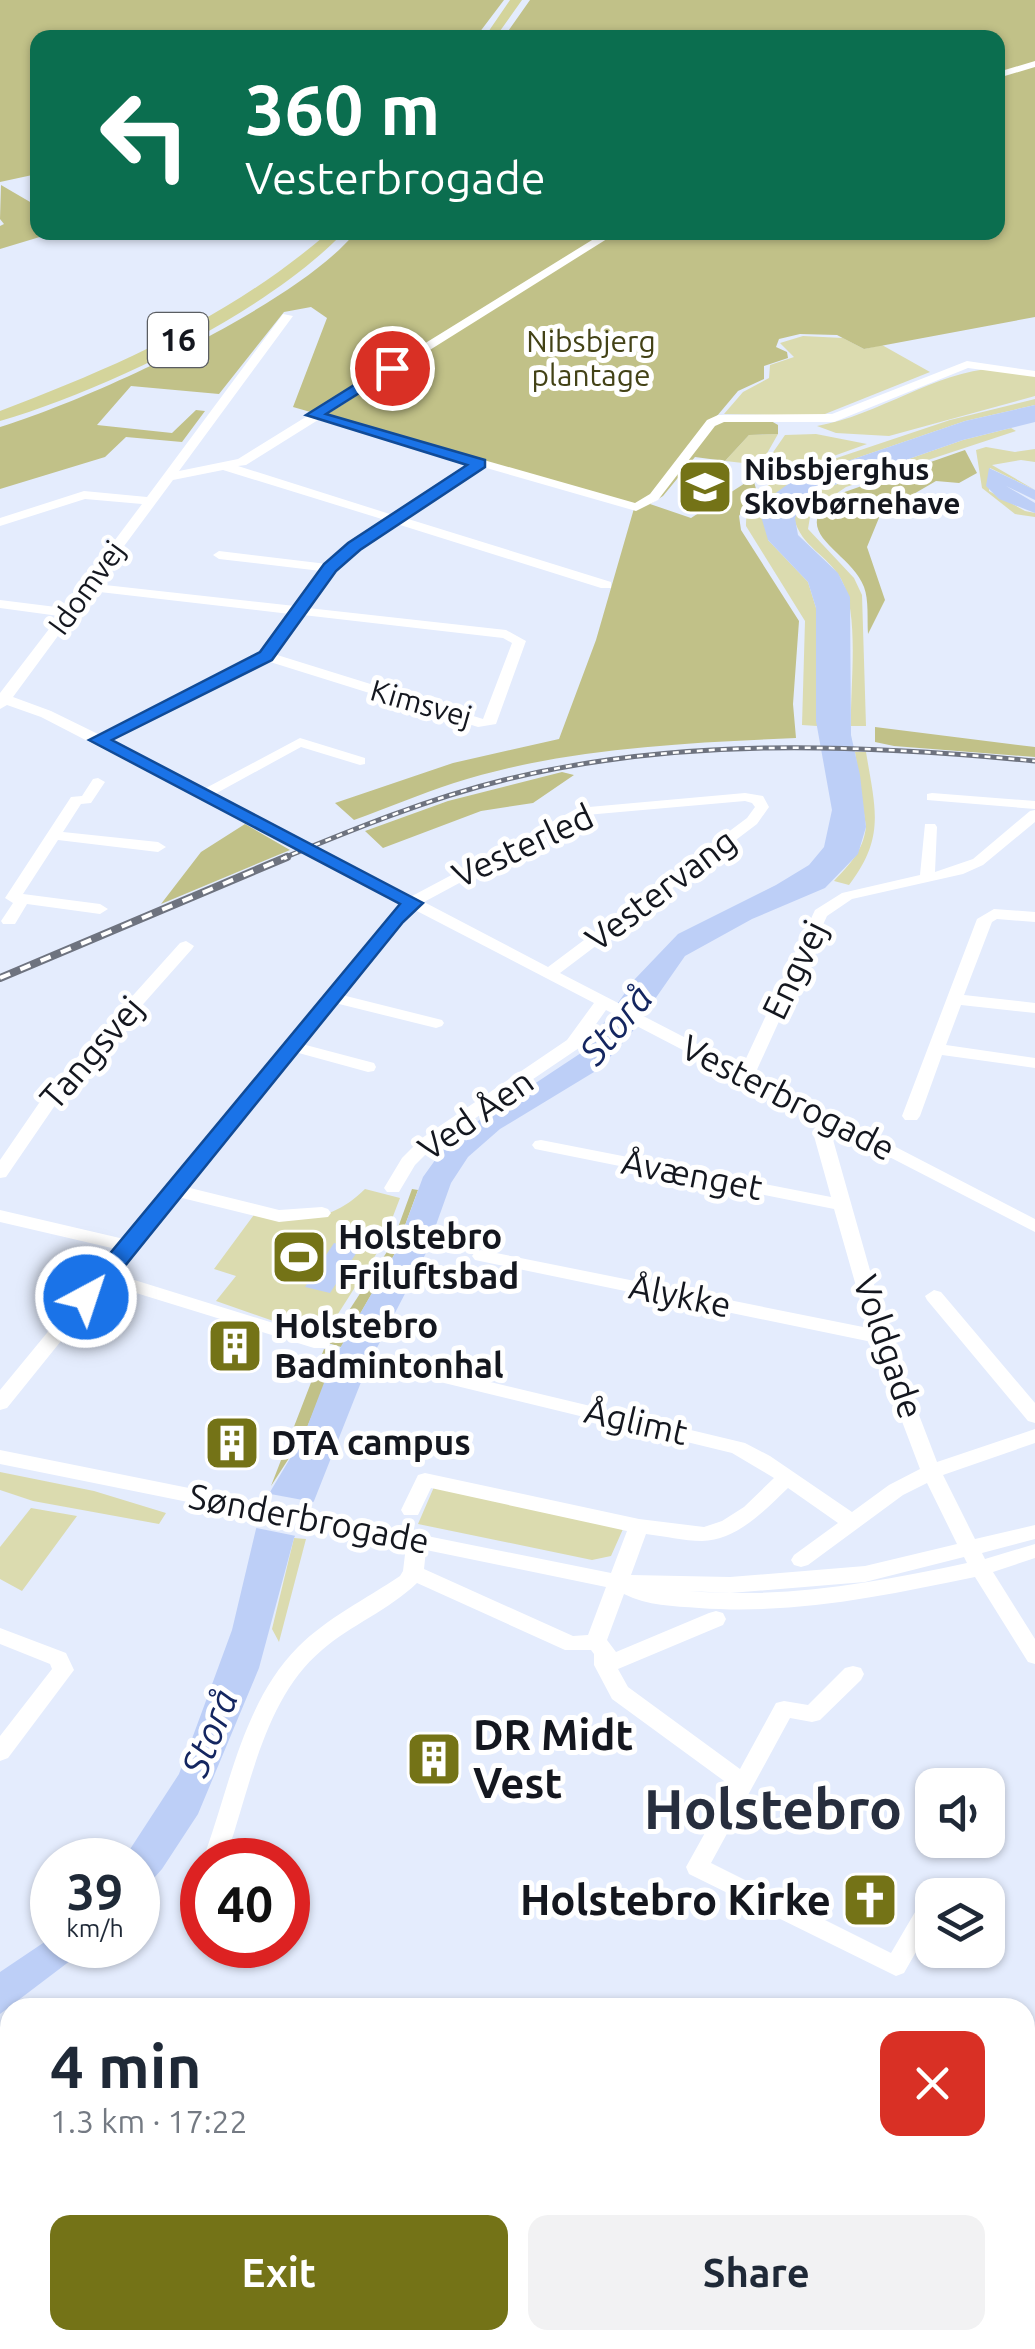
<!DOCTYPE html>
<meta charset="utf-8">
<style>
:root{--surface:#fff;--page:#f2f2f3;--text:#1f2937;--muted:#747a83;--accent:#747317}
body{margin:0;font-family:Ubuntu,sans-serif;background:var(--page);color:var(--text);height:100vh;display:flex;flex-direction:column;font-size:38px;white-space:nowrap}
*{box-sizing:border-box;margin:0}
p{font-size:32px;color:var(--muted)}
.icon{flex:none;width:55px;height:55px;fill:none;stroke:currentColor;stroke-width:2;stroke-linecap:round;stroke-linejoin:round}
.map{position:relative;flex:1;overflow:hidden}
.details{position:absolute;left:0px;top:1998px;width:1035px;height:352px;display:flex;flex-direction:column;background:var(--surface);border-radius:30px 30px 0 0;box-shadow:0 2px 8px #0004}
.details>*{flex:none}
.top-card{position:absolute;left:30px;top:30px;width:975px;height:210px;border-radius:20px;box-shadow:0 2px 8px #0004;background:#0b6e4f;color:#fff;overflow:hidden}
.fabs{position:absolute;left:915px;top:1768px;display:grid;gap:20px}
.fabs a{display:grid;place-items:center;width:90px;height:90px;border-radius:20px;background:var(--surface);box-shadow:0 2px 8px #0004;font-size:50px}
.speed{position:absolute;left:30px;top:1838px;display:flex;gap:20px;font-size:50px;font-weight:700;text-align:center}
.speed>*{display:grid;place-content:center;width:130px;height:130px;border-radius:50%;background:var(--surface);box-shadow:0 2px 8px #0004;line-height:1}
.speed small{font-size:25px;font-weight:400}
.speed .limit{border:15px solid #d22;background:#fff;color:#111}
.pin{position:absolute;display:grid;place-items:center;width:85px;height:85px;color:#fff;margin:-42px;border:5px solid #fff;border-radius:50%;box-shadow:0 2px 10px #0007}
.me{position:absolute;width:110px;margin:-55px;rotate:40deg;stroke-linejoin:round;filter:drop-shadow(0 0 8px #0008)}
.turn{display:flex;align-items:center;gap:35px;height:210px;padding:0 50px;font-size:45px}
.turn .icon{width:130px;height:130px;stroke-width:2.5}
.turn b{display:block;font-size:70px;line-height:85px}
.round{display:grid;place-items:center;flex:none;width:105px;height:105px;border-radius:20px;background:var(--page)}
.headline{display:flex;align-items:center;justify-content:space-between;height:170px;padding:0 50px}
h1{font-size:60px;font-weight:700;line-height:75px}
.cta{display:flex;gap:20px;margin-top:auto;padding:20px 50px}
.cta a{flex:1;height:115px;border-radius:20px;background:var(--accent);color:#fff;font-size:40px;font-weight:700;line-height:115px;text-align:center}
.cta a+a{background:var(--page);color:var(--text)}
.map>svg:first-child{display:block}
</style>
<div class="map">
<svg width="1035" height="2349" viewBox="0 0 1035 2349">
<rect width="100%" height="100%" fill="#e4ecfd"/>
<path fill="#dbdbaf" d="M803,336L843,338L864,349L882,345L930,372L820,416L724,414L743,392L769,378L770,365L794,357L780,343Z
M996,368L1035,376V396L889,436L836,433L817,426C880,415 933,372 996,368Z
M1035,399V405L965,421L795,479L768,540L808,582L816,608L817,726L802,725L805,621L746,526C745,499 766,484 789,474L950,420Z
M1011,428L1016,431L846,487L811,511L808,529L854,578L862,595L866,726H851C850,685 860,614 841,579C828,555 801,547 794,518L804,501L823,489L963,440Z
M778,434L753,478L743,463L725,461L749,435Z
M816,434L867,444L761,482L767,461L785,435Z
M986,447L1015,452L1035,449V462L1021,460L992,465L1035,490L990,468L989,491L1025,511L1035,513V517L1015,514L982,488L976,450Z
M855,752H866C875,808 886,837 849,885L834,881C850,864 863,851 866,827Z
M365,1189L400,1198L382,1245L329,1328L308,1333L216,1301L236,1276L214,1269L256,1212C299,1222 332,1222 365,1189Z
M0,1472L94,1491L166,1513L159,1524L33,1501L0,1490Z
M434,1487L623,1529L611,1556L592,1560L418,1524Z
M31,1508L77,1516L22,1591L0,1579V1547Z
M294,1538L306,1539L279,1642L272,1629Z"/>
<path fill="#c1c188" d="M0,0H504L476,37L38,38L37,174L0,182Z
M530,0H1035V317L864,349L837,335L800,334L779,339L776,347L787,352L788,358L764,366V379L738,391L717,416L771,421L778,425V434L749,435L725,461L695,457L663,496L650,504L691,518L753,478L756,489L739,516L741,530L799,621L793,704L796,738C682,743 563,748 454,783C420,794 387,808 354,820L335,803L453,763L559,739L596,640L635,505L293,407L327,318L311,307L284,312L219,394L131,386L97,425L172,433L196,410L205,411L182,442L126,437L105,457L0,489V427C91,399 296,305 355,233L998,232V38L504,37Z
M1,185L37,206L38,232L53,233L0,249V226L4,224L0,219Z
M965,450L977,473L959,483L936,481L881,513L867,547L885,600L868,634C867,619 869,600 864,587C850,550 785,533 836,495Z
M875,727L1035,747V757L894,746L875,742Z
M562,772L574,775L533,803L481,811L383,848L365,831L448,801Z
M245,824L290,850L161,904L201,852Z
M412,1189L418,1190L394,1255L341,1347L328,1343L392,1244Z
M324,1349L338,1352L304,1435L271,1486Z"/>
<path fill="#bdcff7" d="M1035,405V422L963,440L823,489L804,501L795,518L798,535L838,573L850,597L851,735L860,775L866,827L858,854L825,888L752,919L685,956L630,1035L599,1069L500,1129L468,1157L451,1183L426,1253L367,1367L314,1501L294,1538L259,1668L198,1814L162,1869L138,1896V1860H123L179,1774L232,1630L256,1529L270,1492L304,1435L332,1362L394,1255L423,1177L443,1149L469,1127L584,1051L634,980L678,934L776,885L809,865L824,847L832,810L816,721V608L808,582L768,540L760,513L773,495L795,479L965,421Z
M989,468L1035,490V500L1006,486L1035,503V513L999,499L986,486Z
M334,1243L359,1249L330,1293L305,1287Z
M52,1937V1945H91L0,2014V1972Z"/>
<path fill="#e4ecfd" d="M265,1493L319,1503L301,1537L252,1527Z"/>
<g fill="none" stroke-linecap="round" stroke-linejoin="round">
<path fill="#fff" fill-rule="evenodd" d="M1035,61V67L998,78V72Z
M605,232H618L326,415L635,503L650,494L707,420L718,415L832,414L967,361L1035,371V377L968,368L834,422H724L715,426L658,500L636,511L483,467L405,518L611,582V588H601L397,524C355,551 337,568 308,608L506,630L526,641L496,724L478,727L267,661L109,740L204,789L300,738L365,758V764L360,765L301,747L215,794L412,896L578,808L745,793L763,796L769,807L757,824L560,973L742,1067L815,910L842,893L920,875L925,824H935L937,827L935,872L973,859L1030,811L1035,810V822L983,865L963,874L852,899L827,916L755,1074L1035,1219V1232L835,1129L832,1136L888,1334L937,1462L1035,1429V1443L943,1475L975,1539L1035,1525V1539L982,1553L985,1559L1035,1544V1558L993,1572L1035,1639V1664L1028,1662L975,1577C883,1596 794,1615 699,1608C673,1606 648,1606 624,1594L607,1640L616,1652L709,1613L716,1611L723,1613L726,1619L723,1625L618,1669L628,1687L740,1769L776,1703L784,1701L808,1705L845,1668L853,1666L861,1668L864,1674L861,1680L820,1720L812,1722L790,1718L711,1863L891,1953L918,1907L926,1904L932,1907V1924L904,1973L896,1976L689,1874L686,1867L731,1786L612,1699L594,1665V1654L591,1650H565L417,1583C389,1610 351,1625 322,1650C265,1698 251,1784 228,1851L225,1857L217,1860L209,1857L206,1851C230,1783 245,1700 298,1647C327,1618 366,1599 400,1576L403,1571L406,1546L0,1464V1450L611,1573L627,1531L431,1488L418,1515H404L401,1510L418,1475L425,1473L639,1519L704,1527L722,1521L744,1507L774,1478L732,1453L403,1373L396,1372L394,1367L396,1362L403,1361L745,1443L770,1456L852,1512L889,1485L920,1469L872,1342L475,1260L472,1256L475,1252L481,1250L868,1328L834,1209L535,1149L532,1145L535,1141L541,1140L831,1197L814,1136L821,1122L606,1010L579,1048L434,1146L415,1165L399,1192H387L384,1188L402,1158L422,1138L567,1040L594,1003L415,910L402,921L342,995L442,1020L444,1023L442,1026L436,1028L335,1003L302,1044L374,1063L376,1067L374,1071L368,1072L295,1052L186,1187L279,1210L322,1207L328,1209L331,1213L328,1217L279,1222L178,1197L115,1274L328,1340L330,1344L328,1348H314L107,1284L7,1408L0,1410V1390L116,1249L0,1222V1210L124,1239L390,915L403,904L41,717L7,705L0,709V693L59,616L0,608V600L64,608L142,504L85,499L0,526V518L84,491L147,497L283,314L293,316L179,471L238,459ZM318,420L472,464L393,515L238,466L246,465ZM223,470L385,520L349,543L327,564L219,551L213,555L219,559L321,571L295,606L96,584L173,480ZM91,591L290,614L261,653L98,734L51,711L13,697ZM303,615L503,638L512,643L483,719L274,654ZM745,801L752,803L755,807L747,818L548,967L424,902L586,815ZM927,1483L957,1544L865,1566L730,1577L631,1575L646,1534C664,1536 684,1541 702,1541C737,1540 764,1511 788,1488L838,1523L794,1555L791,1560L794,1565L801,1567L808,1565L903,1495ZM426,1550L606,1587L588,1635L573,1636L424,1569ZM964,1557L967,1563C874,1583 785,1599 689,1591L730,1593L865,1582Z
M98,778L105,782L91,803L81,804L63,832L158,842L166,847L158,852L58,840L23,894L100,904L108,909L100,914L27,904L15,924H3L1,921L13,903L5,898L71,797L82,796L93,779Z
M932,793L1035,801V809L927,800V794Z
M994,909L1035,912V922L997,919L992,922L964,995L1035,1003V1013L961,1005L946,1045L1035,1058V1068L942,1055L920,1116L917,1120H905L902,1116L977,919Z
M186,941L194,946L192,949L60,1098L6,1177L0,1178V1160L48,1090L180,943Z
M934,1290L941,1292L1035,1403V1423L1028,1421L927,1300L925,1296Z
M0,1628L66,1653L74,1670L8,1758L0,1761V1736L52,1669L50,1664L0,1644Z
M10,2218V2242L0,2246V2222Z
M1035,2287V2314L1025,2318V2291Z
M39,2340H65L66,2349H40Z
M958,2340H992L988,2349H954Z"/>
<path fill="#d4d49b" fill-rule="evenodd" d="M510,0H522L495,38H484Z
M329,232H344C268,312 106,390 0,421V411C119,366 232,316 329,232Z"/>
<g stroke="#6e737f" stroke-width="5">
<path id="rail-far1" d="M281,859C354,829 427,799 504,780C677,737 859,744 1035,761"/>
</g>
<g stroke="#6e737f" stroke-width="8">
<path id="rail" d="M0,978L287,857"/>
</g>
<use href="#rail-far1" stroke="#fff" stroke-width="2.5" stroke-dasharray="6" stroke-linecap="butt"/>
<use href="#rail" stroke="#fff" stroke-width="4" stroke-dasharray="11" stroke-linecap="butt"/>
</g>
<path fill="#1a73e8" stroke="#114b97" stroke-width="2.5" d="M386,365L399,368L326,414L485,460V467L360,550L336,571L272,660L112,740L423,903L403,922L95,1303H78L74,1297L78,1292L400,904L89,740L260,652L324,564L348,543L467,465L306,415Z"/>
<defs>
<g id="school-square" transform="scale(2.875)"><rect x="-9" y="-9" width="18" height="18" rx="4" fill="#747317" stroke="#fff"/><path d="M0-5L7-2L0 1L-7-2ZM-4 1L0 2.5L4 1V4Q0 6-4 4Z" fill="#fff"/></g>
<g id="stadium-square" transform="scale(2.875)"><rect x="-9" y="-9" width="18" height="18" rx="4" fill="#747317" stroke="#fff"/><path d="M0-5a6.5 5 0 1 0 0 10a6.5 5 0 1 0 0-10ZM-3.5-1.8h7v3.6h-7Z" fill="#fff"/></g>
<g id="building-square" transform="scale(2.875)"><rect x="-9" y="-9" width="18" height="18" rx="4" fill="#747317" stroke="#fff"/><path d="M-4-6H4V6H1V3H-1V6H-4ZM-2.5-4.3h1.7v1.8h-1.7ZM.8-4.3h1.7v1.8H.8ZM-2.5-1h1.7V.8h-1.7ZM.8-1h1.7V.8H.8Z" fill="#fff"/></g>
<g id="church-square" transform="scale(2.875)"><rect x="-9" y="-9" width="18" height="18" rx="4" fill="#747317" stroke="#fff"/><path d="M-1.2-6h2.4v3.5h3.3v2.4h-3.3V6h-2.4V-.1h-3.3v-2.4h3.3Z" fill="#fff"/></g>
</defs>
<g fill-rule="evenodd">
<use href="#school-square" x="705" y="487"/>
<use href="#stadium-square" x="299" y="1257"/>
<use href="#building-square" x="235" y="1346"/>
<use href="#building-square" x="232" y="1443"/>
<use href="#building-square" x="434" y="1759"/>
<use href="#church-square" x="870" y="1900"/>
</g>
<g text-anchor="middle" stroke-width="10" stroke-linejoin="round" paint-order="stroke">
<g font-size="30" fill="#434216" stroke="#fff">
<text x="591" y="352">Nibsbjerg<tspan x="591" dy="34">plantage</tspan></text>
</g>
<g font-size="30" font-weight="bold" fill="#14171f" stroke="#fff" text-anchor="start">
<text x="744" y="480">Nibsbjerghus<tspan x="744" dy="34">Skovbørnehave</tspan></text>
</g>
<g font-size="30" fill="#14171f" stroke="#fff">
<text transform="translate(87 588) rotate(-54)" y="10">Idomvej</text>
<text transform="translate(421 704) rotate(16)" y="10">Kimsvej</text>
</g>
<rect fill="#fff" stroke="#5a5d62" stroke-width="2.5" x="148" y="313" width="60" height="54" rx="8"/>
<g font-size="32" font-weight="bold" fill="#14171f">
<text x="178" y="351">16</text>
</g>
<g font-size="35" fill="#14171f" stroke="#fff">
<text transform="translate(523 846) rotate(-25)" y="12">Vesterled</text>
<text transform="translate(661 890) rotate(-37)" y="12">Vestervang</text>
<text transform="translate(795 970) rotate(-64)" y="12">Engvej</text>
<text transform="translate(92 1053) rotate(-49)" y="12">Tangsvej</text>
<text transform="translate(788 1098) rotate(27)" y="12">Vesterbrogade</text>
<text transform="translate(476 1115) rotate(-35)" y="12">Ved Åen</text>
<text transform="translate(692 1175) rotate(11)" y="12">Åvænget</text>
<text transform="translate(680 1296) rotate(11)" y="12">Ålykke</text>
<text transform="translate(888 1347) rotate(71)" y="12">Voldgade</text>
<text transform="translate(636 1422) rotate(13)" y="12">Åglimt</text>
<text transform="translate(309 1519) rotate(11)" y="12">Sønderbrogade</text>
</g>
<g font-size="35" font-weight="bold" fill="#14171f" stroke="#fff" text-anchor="start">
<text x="338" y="1249">Holstebro<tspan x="338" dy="40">Friluftsbad</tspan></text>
<text x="274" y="1338">Holstebro<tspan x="274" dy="40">Badmintonhal</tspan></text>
<text x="271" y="1455">DTA campus</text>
</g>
<g font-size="38" font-style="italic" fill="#142660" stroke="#fff">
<text transform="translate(616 1025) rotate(-50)" y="13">Storå</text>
<text transform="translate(210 1733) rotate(-68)" y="13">Storå</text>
</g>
<g font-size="42" font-weight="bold" fill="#14171f" stroke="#fff" text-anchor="start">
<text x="473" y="1750">DR Midt<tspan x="473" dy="48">Vest</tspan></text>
<text x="831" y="1915" text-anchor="end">Holstebro Kirke</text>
</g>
<g font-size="55" font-weight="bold" fill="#272e3e" stroke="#fff">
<text x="773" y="1829">Holstebro</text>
</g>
</g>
</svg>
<div class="fabs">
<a><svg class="icon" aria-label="sound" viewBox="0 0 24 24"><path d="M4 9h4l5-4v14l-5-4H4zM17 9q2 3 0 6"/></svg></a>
<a><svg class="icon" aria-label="layers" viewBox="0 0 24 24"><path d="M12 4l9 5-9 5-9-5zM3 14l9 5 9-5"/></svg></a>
</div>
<div class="speed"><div>39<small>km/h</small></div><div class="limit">40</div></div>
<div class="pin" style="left:392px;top:368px;background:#d93025"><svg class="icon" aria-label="arrive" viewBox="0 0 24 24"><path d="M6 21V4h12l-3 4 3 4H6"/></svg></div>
<svg class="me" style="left:86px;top:1297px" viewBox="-20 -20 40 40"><circle r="17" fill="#1a73e8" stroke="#fff" stroke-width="3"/><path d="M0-11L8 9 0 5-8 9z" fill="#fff"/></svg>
<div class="top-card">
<div class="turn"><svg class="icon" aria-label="left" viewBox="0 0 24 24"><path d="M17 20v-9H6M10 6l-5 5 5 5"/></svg><div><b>360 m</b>Vesterbrogade</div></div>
</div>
<section class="details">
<div class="headline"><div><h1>4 min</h1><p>1.3 km · 17:22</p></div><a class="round" style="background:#d93025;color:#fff"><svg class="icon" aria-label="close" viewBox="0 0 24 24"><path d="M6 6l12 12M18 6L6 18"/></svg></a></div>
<div class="cta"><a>Exit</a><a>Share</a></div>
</section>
</div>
